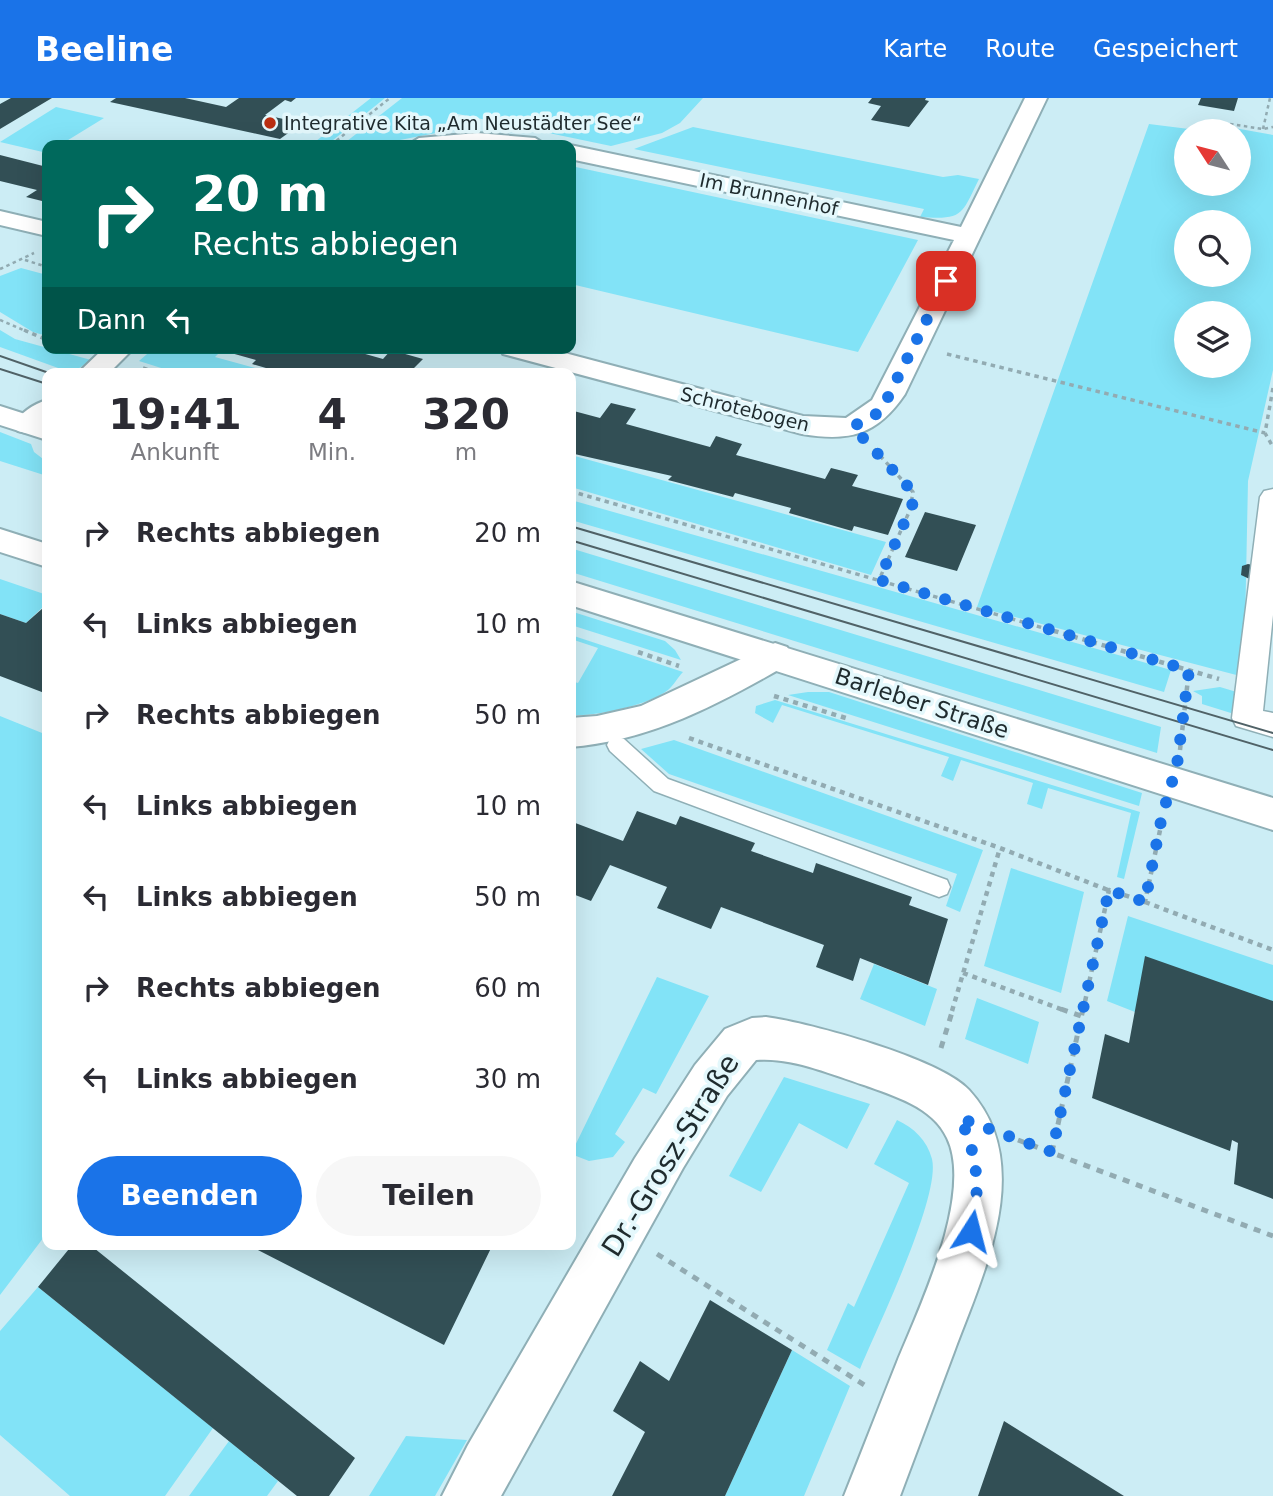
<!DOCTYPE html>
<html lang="de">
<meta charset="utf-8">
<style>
:root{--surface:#fff;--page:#f7f7f7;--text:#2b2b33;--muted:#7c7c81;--accent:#1a73e8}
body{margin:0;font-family:"DejaVu Sans",sans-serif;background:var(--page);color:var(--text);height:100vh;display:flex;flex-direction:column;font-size:26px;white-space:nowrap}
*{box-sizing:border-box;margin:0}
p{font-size:23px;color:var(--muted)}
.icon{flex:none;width:38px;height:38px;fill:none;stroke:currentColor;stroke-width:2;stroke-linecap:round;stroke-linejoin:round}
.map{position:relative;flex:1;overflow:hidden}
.drawer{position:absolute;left:42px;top:270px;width:534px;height:882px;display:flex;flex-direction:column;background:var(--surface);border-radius:14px;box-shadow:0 7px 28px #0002}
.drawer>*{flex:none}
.banner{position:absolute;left:42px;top:42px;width:534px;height:214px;border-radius:14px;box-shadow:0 7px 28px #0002;background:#00695c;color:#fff;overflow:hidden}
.needle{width:46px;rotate:306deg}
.controls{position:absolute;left:1174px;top:21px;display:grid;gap:14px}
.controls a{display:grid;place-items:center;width:77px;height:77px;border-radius:50%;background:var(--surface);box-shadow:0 7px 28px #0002;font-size:35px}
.pin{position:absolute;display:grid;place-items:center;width:60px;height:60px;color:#fff;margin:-30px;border-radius:14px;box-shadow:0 4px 10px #0006}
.me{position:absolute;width:77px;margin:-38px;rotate:9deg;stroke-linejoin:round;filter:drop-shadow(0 0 5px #0008)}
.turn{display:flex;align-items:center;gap:24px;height:147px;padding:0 35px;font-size:32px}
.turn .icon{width:91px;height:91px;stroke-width:2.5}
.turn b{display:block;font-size:49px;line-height:60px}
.then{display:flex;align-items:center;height:66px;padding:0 35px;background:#0003;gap:14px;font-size:26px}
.eta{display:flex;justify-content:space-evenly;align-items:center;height:119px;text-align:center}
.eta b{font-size:42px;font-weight:800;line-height:49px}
.cta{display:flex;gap:14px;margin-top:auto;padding:14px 35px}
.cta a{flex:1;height:80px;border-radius:42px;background:var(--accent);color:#fff;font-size:28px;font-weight:800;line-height:80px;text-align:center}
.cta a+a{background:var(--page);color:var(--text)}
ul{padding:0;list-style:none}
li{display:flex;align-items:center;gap:21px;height:91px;padding:0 35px}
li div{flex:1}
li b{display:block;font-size:26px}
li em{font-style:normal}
header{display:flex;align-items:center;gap:42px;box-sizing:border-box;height:98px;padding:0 35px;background:var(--accent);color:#fff}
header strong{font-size:33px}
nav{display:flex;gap:38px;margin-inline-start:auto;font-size:24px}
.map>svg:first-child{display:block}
</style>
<header>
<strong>Beeline</strong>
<nav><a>Karte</a><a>Route</a><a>Gespeichert</a></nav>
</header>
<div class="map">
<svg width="1273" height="1398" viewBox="0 0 1273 1398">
<rect width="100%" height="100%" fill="#ccedf5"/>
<path fill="#82e3f7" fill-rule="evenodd" d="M371,0H385L327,47H311Z
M402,0H703L680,25L662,35L611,48L458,16L436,35L374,47H342Z
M56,9L104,20L60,47H47V55L0,44Z
M1149,26L1205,33H1186V86H1239V33H1228L1229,29L1273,37V272L1248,383L1244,579L977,509ZM1186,124H1239V177H1186ZM1186,215H1239V268H1186Z
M693,29L943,79L958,77L979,81C961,117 964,122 920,119L924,111L634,51Z
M571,68L918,142L858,254L571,186Z
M21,170L47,177V238L33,234L0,214V178Z
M0,232L15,241L91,262L72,275L0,249Z
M154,250H224L215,259L273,275H177L139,263Z
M0,334L31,346L34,354L47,364V378L0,363Z
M571,357L886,444L871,477L571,389Z
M571,402L1171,572L1164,594L571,422Z
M570,450L1161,629L1157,655L571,474Z
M0,481L47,497V505L26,525L0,516Z
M570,513L665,543L675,552L681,562L571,527Z
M571,537L683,574C678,579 674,587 668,592C650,607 594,619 571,617V583L578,585L598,550L571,541Z
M1220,589L1250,598L1247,620L1202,606V598L1193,593Z
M808,594H829L1142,695L1139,708L788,597Z
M775,602L1140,714L1124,781L1117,779L1131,715L1048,690L1042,711L1027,706L1033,685L961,662L953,683L941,678L949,659L782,607L773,625L755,615L756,608Z
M0,618L47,637V1135L0,1197Z
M674,642L983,752L960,814L946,808L957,776L669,676L641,651Z
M1011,770L1084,794L1061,895L984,868Z
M1128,818L1273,867V903L1135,914L1107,903Z
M874,866L937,891L925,928L860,901Z
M657,879L709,898L656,996L643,990L615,1036L625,1044L613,1059L589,1063L571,1056Z
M977,900L1039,924L1028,966L965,941Z
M784,979L870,1006L847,1051L799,1025L761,1094L729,1078Z
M897,1022C914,1030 927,1042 932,1061C941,1098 877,1230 860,1271L827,1252L848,1205L854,1209L909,1085L874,1066Z
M38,1189L213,1330L165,1398H70L0,1337V1233Z
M792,1252L850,1288L804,1398H725Z
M406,1338L467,1342L435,1398H369Z
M229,1343L278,1383L267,1398H189Z"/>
<path fill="#324f55" d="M11,0H52L0,31V6Z
M116,0H185L226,9L239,0H296L291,4L285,2L265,17L302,25L280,41L110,4Z
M872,0H926L925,2L929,3L909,29L871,22L881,8L868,5Z
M1201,0H1238L1234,13L1198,7Z
M0,57L47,69V100L42,103L26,99L37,92L0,83Z
M236,250H344L383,261L391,252L423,261L414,270L430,274L283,275L252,266L256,262L231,255Z
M611,305L636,311L626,326L710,349L716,338L742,346L736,357L825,381L831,370L843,373L858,377L852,388L903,401L888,437L854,428L852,433L789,415L791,410L735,395L733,399L668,382L672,378L570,355V312L600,320Z
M925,414L976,427L957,473L905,459Z
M1248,466L1257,468L1256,484L1241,477L1242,468Z
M43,510L47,512V596L0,578V516L26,525Z
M637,713L676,727L680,718L755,745L751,753L813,775L816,765L912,799L909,807L948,821L928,887L860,860L853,883L816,869L824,847L721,809L711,831L657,810L667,789L610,767L591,803L570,795V723L623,743Z
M1145,858L1273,903V1101L1234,1086L1238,1045L1232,1042L1230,1053L1092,1000L1105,936L1129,945Z
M73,1146H89L355,1360L329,1398H297L38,1189Z
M246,1146H493L444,1247Z
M710,1202L792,1252L725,1398H612L645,1334L613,1313L640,1263L669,1283Z
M1004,1323L1124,1398H978Z"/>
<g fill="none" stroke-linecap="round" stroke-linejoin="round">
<g stroke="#8fafb6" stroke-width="3">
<path id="service" d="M617,639L624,641L668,681L947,782L950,789L947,796L939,799L654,693L610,653L607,647L610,641Z"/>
</g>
<g stroke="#8fafb6" stroke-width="3">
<path id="pedestrian" d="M1273,391V517L1263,613L1273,615V639L1236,628L1232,620L1260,399L1264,393Z"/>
</g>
<g stroke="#8fafb6" stroke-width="4">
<path id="minor" d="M1025,0H1047L905,296C877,337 850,344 802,336L503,256L500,250H546L803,318L846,320L872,302L954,142L570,61V47L961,129Z
M477,35L535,40L546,47H408L419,40Z
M0,113L47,124V138L0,127Z
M104,250H134L109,275H78Z
M47,302V326C37,334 31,337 18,333L13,327C21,315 33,306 47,302Z
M0,431L47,446V469L0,454Z
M775,545L787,549L792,558L787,567C719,606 650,643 570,649V620L597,618L641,608Z
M766,919C811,925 941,961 969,992C1037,1066 983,1176 954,1254C936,1302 918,1350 900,1398H844C862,1353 879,1309 897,1264C919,1210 974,1096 947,1040C933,1009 894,998 864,987C830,976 792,959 756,962L727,998L683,1070L501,1398H442L468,1347L635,1060L695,967L725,931L752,920Z"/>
</g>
<g stroke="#8fafb6" stroke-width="4">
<path id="tertiary" d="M0,308L47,323V342L0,327Z
M570,483L1273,700V732L570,507Z"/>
</g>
<path stroke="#92abb2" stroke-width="2.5" stroke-dasharray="3.5 3.5" stroke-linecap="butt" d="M1230,26L1263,31L1273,29
M1263,31L1270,0
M331,47L390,0
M25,162L47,169
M0,171L34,155
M0,222L28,234"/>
<path stroke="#92abb2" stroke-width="3.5" stroke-dasharray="4.5 4.5" stroke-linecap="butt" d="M24,232L47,242
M947,256L1265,335
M143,270L158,275
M1273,290L1265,335L1273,349
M874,351L913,394L910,412L879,482
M570,393L1050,532"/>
<path stroke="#92abb2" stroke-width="4.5" stroke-dasharray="5 5" stroke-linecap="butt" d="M1044,530L1219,581
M638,554L679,568
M774,598L849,621
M689,640L1000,750L1108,792
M1180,652L1189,572
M1145,804L1273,852
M963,875L1066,913
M952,913L1000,750
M1083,913L1109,792L1145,804L1163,718"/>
<path stroke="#92abb2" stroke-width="5" stroke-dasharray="7 7" stroke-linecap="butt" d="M1061,911L1081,918
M941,950L953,911
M1018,1042L1273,1138
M1052,1054L1083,911
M657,1156L866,1288"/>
<use href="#service" fill="#fff" fill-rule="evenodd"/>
<use href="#pedestrian" fill="#fff" fill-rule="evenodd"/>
<use href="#minor" fill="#fff" fill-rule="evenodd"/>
<use href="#tertiary" fill="#fff" fill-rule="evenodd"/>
<path stroke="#506267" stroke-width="2" d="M0,258L49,275
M0,271L47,286
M570,428L1273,635
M570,442L1273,652"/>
</g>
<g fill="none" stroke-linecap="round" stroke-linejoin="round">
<path stroke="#1a73e8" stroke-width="12" stroke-dasharray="0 21.6" d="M946,183L882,311L869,322L852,328L913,394V405L879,482L1189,572L1177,667L1162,718L1145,804L1109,792L1052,1054L960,1020C978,1058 981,1092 971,1133"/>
</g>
<circle fill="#ba2f12" stroke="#e4f8fc" stroke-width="2.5" cx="270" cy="25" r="7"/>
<g text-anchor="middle" stroke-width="7" stroke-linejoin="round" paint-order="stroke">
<g font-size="19" fill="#1f2b2e" stroke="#e4f8fc" text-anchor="start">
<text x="284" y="32">Integrative Kita „Am Neustädter See“</text>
</g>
<g font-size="19" fill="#1f2b2e" stroke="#e4f8fc">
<text transform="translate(769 96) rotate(12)" y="7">Im Brunnenhof</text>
<text transform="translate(745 311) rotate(14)" y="7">Schrotebogen</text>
</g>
<g font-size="23" fill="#1f2b2e" stroke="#e4f8fc">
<text transform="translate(922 605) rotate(18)" y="8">Barleber Straße</text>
</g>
<g font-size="28" fill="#1f2b2e" stroke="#e4f8fc">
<text transform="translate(670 1057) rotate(-58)" y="10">Dr.-Grosz-Straße</text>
</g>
</g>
</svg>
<div class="controls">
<a><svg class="needle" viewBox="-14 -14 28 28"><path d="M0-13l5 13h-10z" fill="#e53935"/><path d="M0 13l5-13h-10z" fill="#7c7c81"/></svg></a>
<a><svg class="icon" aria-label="search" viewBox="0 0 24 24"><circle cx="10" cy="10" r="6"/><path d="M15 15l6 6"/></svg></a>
<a><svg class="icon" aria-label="layers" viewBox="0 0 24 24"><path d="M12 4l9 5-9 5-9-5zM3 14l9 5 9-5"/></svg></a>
</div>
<div class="pin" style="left:946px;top:183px;background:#d93025"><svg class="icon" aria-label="arrive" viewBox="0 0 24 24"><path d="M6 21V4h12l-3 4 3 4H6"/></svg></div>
<svg class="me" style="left:971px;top:1133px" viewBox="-20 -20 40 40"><path d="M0-17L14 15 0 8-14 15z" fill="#1a73e8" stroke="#fff" stroke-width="4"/></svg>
<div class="banner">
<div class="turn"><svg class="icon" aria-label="right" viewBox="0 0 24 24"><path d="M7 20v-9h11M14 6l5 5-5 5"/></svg><div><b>20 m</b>Rechts abbiegen</div></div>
<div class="then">Dann<svg class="icon" aria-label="left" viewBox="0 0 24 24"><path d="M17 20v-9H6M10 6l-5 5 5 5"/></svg></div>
</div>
<section class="drawer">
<div class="eta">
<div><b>19:41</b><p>Ankunft</p></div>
<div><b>4</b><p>Min.</p></div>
<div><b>320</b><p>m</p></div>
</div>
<ul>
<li><svg class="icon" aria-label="right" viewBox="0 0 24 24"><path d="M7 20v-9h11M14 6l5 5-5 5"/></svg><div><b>Rechts abbiegen</b></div><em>20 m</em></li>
<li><svg class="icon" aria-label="left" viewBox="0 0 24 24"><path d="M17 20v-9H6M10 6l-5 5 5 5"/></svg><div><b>Links abbiegen</b></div><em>10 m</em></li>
<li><svg class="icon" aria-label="right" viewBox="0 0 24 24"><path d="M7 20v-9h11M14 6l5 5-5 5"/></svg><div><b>Rechts abbiegen</b></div><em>50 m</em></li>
<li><svg class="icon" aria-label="left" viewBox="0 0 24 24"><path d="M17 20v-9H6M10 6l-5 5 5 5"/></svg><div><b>Links abbiegen</b></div><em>10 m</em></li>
<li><svg class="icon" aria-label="left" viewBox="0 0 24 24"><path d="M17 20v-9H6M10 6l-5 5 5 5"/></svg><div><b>Links abbiegen</b></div><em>50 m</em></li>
<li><svg class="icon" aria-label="right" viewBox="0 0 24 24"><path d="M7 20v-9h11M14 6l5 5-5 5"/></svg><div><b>Rechts abbiegen</b></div><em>60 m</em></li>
<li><svg class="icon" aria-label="left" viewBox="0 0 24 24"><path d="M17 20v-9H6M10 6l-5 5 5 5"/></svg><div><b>Links abbiegen</b></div><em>30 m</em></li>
</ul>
<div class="cta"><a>Beenden</a><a>Teilen</a></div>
</section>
</div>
